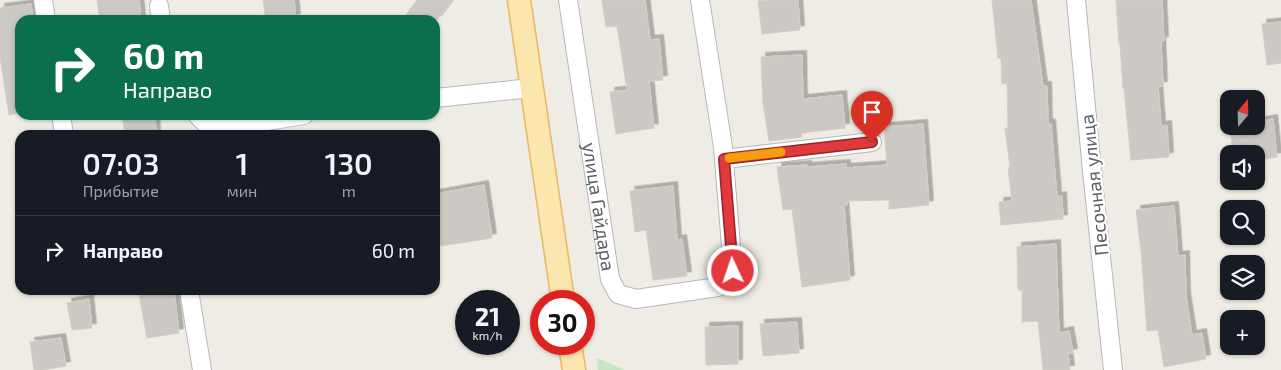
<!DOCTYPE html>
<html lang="ru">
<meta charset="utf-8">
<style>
:root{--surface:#171b24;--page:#242831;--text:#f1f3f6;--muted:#9ea1a6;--line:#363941}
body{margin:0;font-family:"Exo 2",sans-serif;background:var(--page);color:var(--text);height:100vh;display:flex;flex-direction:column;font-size:19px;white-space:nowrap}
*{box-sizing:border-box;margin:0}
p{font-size:16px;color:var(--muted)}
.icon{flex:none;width:28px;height:28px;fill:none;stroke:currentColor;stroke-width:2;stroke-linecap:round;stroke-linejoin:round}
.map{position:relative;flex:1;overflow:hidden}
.drawer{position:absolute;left:15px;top:130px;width:425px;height:165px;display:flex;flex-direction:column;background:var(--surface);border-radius:15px;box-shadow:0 1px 4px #0004}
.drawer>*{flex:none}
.top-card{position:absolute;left:15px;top:15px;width:425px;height:105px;border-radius:15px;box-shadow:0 1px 4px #0004;background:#0b6e4f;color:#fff;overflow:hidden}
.needle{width:32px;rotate:19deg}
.tools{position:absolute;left:1220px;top:90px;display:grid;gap:10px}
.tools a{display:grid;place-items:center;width:45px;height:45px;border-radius:10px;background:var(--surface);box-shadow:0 1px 4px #0004;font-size:25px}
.speed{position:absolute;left:455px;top:290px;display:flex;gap:10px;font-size:25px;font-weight:700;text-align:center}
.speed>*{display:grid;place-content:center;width:65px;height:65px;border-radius:50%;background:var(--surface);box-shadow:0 1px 4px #0004;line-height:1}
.speed small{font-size:12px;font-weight:400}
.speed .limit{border:8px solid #d22;background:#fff;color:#111}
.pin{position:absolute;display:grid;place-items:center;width:42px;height:42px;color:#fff;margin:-51px -21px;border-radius:50% 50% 50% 0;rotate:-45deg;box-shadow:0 0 5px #0007}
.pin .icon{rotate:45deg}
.me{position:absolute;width:55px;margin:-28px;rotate:357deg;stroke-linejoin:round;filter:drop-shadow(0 0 4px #0008)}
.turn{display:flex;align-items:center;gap:18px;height:105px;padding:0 25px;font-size:22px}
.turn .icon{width:65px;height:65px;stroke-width:2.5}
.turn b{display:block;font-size:35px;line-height:42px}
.eta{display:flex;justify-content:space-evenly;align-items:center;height:85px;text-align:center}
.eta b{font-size:30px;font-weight:600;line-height:35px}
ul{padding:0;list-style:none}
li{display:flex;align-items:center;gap:15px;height:70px;padding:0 25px;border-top:1px solid var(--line)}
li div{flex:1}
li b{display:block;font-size:19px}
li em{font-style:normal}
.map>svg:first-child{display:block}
</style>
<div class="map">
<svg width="1281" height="370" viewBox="0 0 1281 370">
<defs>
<filter id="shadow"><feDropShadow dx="4.5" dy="-4.5" stdDeviation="0" flood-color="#0004"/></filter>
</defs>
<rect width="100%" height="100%" fill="#efece5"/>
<path fill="#c7e5c3" d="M597,358L625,370H598Z"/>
<path fill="#ccc9c4" stroke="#d3cdc4" filter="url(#shadow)" d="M97,0H139L141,20H100Z
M263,0H294L296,18L290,20H266Z
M417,0H452L437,20H402Z
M602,0H645L650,40L659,39L663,80L649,81L654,128L616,134L610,92L627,90L617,26L606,27Z
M774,0H798L800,30L762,34L758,1Z
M992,0H1031L1043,86H1047L1048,124H1051L1057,197L1062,196L1063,219L1001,225L999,202L1012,201L1008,168L1010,167L1005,128H1008L1007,83L1002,84L1001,58H998Z
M1116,0H1162L1164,41H1161L1163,86H1158L1161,126L1167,125L1169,157L1131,160L1124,88H1123L1120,44H1119Z
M31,4L33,20H20V113L9,115L0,57V8Z
M1281,22V63L1267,65L1262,24Z
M802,55L803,99L842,95L845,128L801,133L802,137L769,141L763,103L761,57Z
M122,115H155L156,135H125Z
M1273,119L1277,157L1256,160V154H1233L1230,126H1256V122Z
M923,124L929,205L889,209V200L847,201V205H844L850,280L802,287L792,209L783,210L777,167L807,165V167L846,164V168L887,165L884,127Z
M484,185L492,238L441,246L435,212V194Z
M673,186L677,240L682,239L687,276L653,280L646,230L635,232L630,191Z
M1174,206L1178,256L1185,255L1186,297L1192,335L1202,333L1206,359L1164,367L1158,330L1147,331L1141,251L1136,210Z
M1056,244L1059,333L1069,331L1073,353L1068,354L1070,370H1043L1038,321L1022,322V290H1018L1017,247Z
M169,290H174L179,333L147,338L139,294Z
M89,299L92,328L72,330L67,303Z
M797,322L799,353L763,356L760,324Z
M738,326V364L706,365L705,327Z
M61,338L66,366L43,370H34L30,342Z"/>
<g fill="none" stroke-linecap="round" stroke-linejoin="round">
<g stroke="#b5b8bb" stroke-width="20">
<g id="minor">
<path d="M43,0L46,20"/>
<path id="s1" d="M568,0L610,279L618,294L636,299L718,287L728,282L733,271L723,147L700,0"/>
<path d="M1076,0L1092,171L1113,370"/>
<path d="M159,6L161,20"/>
<path d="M435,98L531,88"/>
<path d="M61,115L64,135"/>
<path d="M197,115L212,130"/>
<path d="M212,130L304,115"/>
<path d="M724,159L872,142"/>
<path d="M189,290L202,370"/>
</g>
</g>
<g stroke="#ebb662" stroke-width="25">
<path id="major" d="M519,0L563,301
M570,344L574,370"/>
</g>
<use href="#minor" stroke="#fff" stroke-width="18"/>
<use href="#major" stroke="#fbe6ae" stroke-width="22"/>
</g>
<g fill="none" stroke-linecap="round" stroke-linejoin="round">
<g stroke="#922528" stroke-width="12">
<path id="route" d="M733,271L724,159L872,142"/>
</g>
<use href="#route" stroke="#e1393e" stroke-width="9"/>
<path stroke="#f59e0b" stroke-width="9" d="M729,158L781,152"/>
</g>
<g text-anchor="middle" stroke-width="4.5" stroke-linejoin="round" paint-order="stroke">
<g font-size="19" fill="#5d6165" stroke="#fff">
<text transform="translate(1094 185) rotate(-96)" y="7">Песочная улица</text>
<text dy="7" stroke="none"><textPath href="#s1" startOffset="209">улица Гайдара</textPath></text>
</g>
</g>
</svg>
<div class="tools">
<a><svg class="needle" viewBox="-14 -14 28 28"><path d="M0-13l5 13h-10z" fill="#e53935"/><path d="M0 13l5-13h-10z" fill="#9ea1a6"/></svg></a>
<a><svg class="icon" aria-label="sound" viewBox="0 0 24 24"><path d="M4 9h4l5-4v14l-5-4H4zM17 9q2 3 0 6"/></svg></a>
<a><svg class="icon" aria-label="search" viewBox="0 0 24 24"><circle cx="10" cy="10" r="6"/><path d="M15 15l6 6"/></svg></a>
<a><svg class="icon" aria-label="layers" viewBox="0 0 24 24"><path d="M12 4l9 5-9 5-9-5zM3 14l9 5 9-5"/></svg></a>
<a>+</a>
</div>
<div class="speed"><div>21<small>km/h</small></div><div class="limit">30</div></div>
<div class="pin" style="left:872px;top:142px;background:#d93025"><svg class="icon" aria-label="arrive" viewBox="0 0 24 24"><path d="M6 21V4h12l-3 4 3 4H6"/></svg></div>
<svg class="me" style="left:733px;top:271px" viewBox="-20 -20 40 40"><circle r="17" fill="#e1393e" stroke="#fff" stroke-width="3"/><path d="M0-11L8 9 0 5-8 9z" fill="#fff"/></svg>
<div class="top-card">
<div class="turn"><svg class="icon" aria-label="right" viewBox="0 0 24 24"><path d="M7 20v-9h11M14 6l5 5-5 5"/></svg><div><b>60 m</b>Направо</div></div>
</div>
<section class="drawer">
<div class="eta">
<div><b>07:03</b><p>Прибытие</p></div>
<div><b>1</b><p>мин</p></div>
<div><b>130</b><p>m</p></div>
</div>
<ul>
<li><svg class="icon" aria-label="right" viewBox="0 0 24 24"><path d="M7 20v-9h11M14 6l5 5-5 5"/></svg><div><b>Направо</b></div><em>60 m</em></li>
</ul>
</section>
</div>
